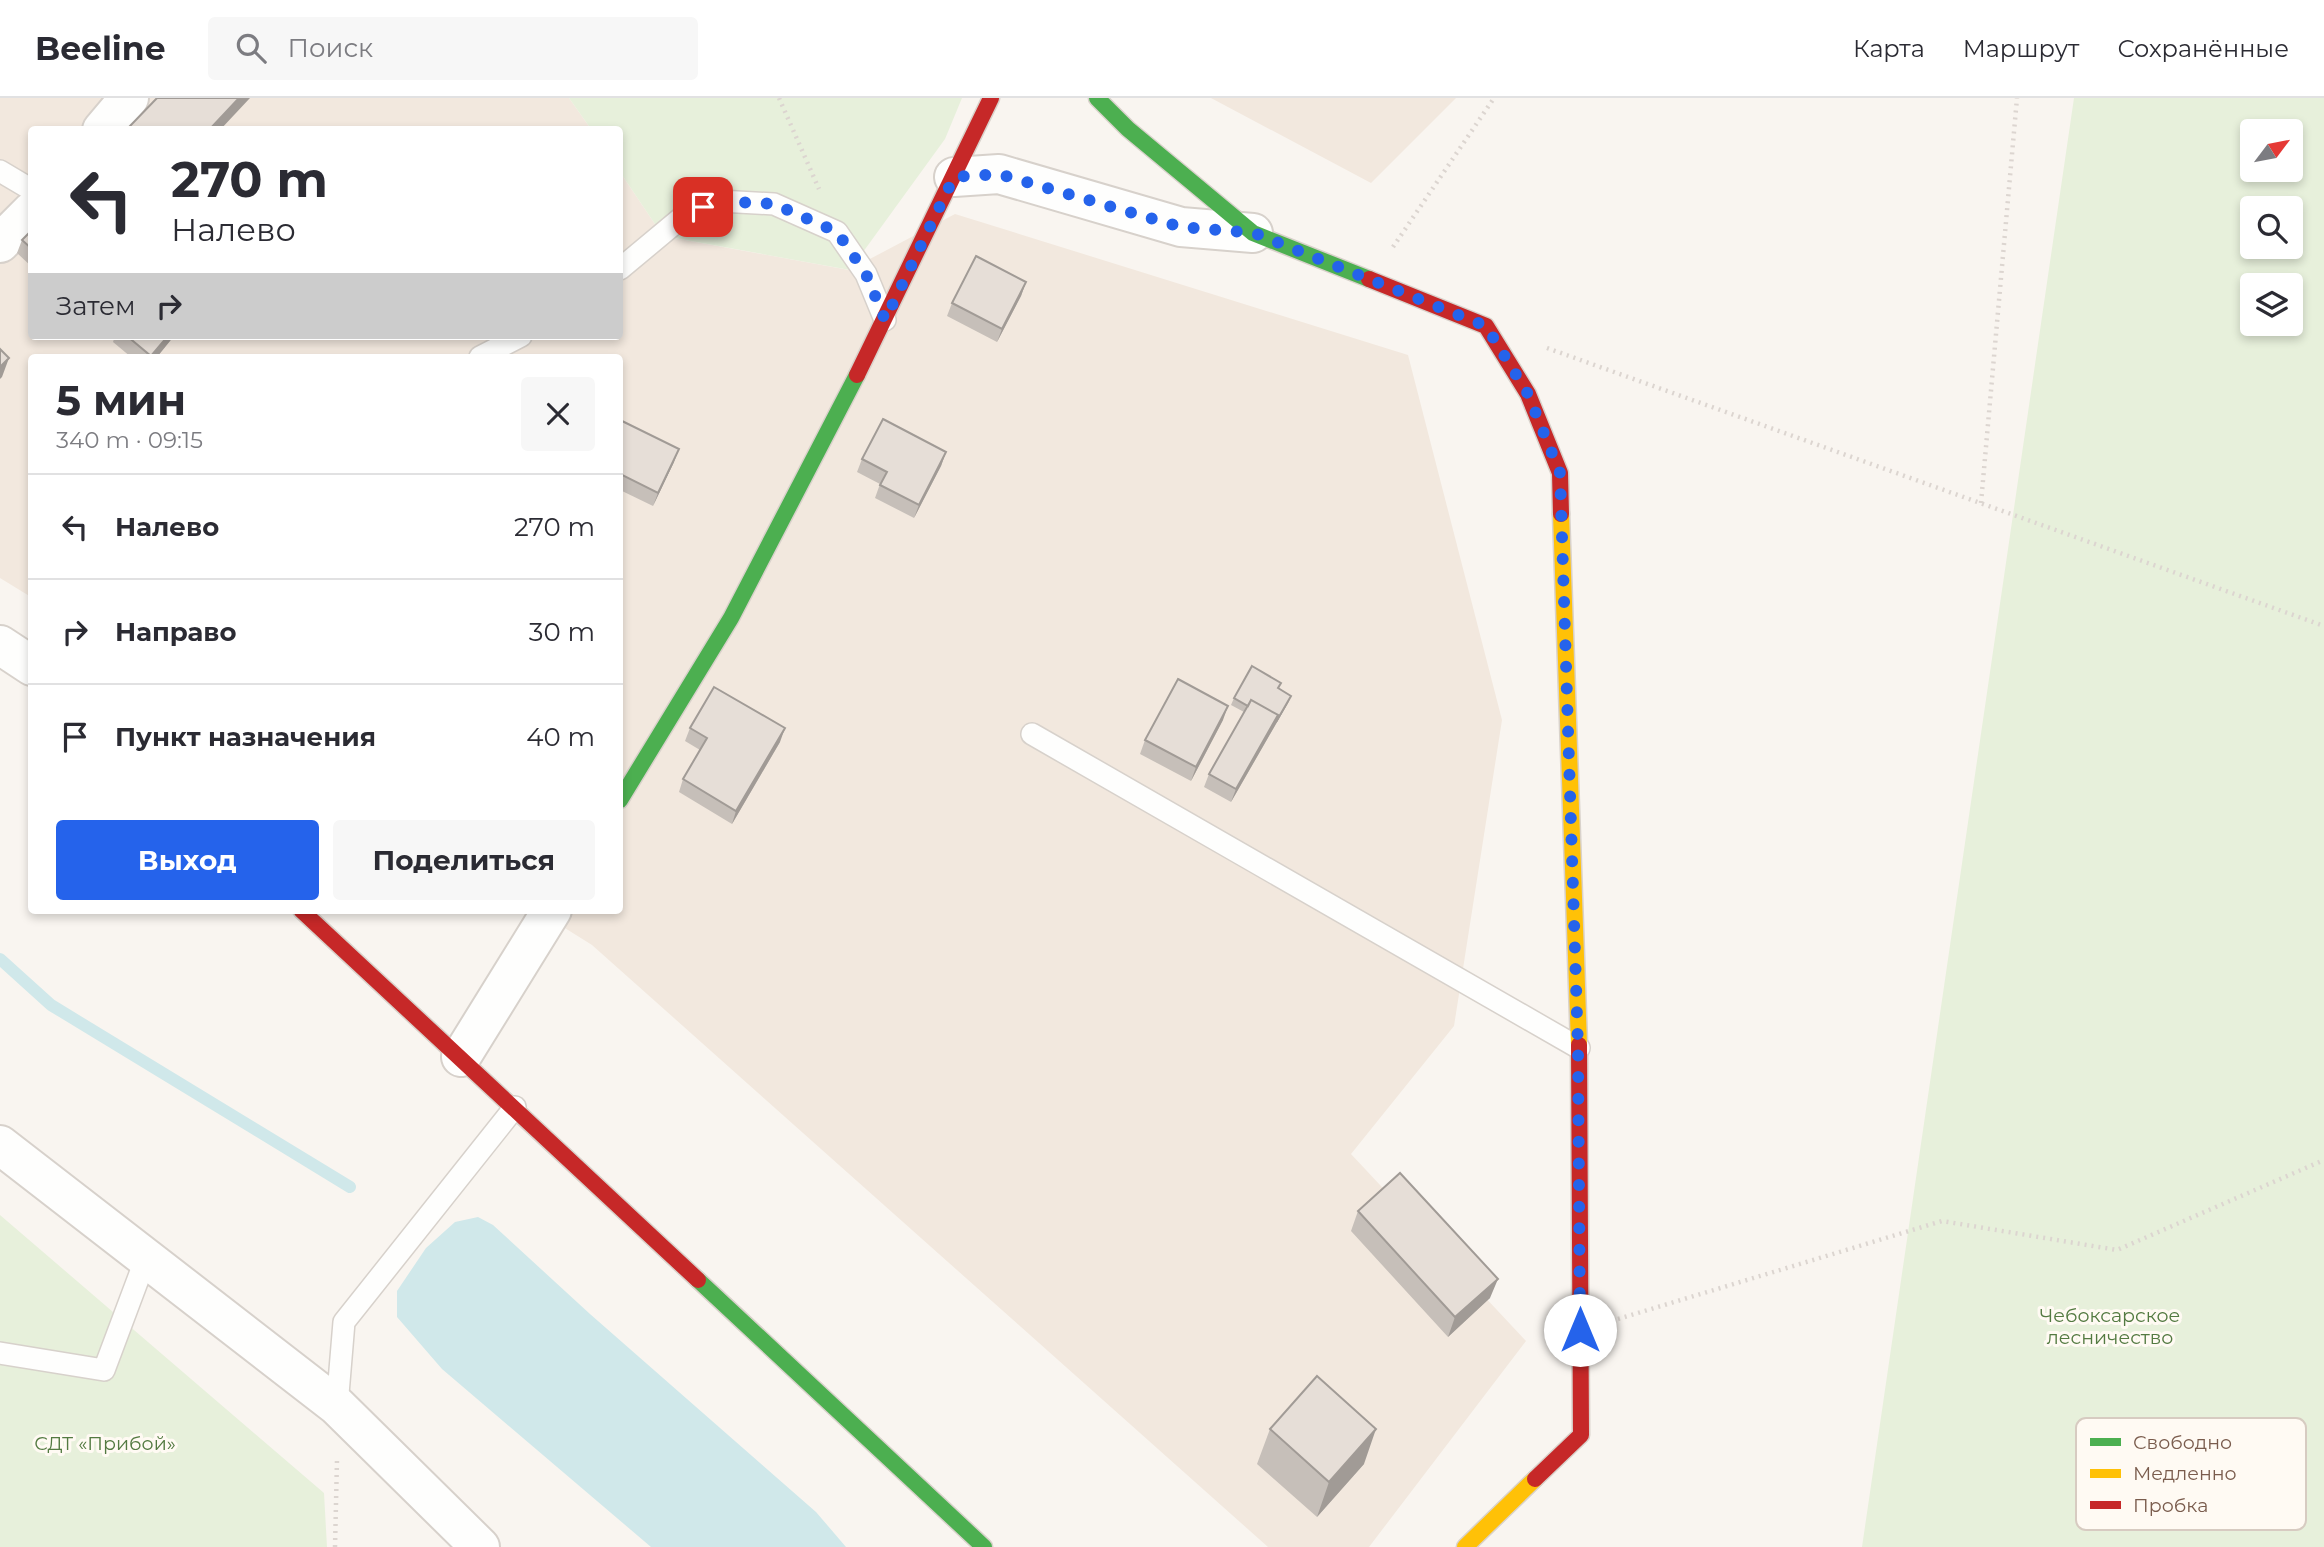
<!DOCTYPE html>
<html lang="ru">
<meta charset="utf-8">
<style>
:root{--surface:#fff;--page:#f7f7f7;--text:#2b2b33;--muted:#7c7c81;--line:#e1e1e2;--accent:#2563eb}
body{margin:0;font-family:Montserrat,sans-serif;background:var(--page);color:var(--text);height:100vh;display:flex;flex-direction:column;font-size:26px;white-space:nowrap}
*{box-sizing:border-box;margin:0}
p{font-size:23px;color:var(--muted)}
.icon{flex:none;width:38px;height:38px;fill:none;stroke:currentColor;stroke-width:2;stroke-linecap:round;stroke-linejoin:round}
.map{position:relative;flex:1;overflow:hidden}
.details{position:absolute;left:28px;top:256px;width:595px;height:560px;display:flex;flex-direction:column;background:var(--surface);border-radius:7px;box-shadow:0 4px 10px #0003}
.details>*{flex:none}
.banner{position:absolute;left:28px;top:28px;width:595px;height:214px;border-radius:7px;box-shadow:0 4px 10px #0003;background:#fff;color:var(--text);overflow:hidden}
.needle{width:46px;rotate:58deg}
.fabs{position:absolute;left:2240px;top:21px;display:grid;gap:14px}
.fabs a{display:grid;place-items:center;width:63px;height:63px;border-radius:7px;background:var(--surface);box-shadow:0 4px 10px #0003;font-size:35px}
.pin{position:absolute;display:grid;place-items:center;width:60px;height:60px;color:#fff;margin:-30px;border-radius:14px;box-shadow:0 4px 10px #0006}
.me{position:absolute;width:77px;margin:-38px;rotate:0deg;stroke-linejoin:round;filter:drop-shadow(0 0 5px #0008)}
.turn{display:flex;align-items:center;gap:24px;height:147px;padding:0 28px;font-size:32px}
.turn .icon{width:91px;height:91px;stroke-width:2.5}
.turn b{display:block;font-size:49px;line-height:60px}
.then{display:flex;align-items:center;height:66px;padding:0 28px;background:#0003;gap:14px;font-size:26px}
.round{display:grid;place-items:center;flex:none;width:74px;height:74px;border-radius:7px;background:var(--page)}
.summary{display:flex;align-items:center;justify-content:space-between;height:119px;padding:0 28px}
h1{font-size:42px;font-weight:700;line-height:52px}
.primary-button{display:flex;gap:14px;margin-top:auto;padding:14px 28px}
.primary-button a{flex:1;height:80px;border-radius:7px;background:var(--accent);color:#fff;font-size:28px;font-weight:700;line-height:80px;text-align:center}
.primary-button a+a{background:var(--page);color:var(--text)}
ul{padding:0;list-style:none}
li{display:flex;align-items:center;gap:21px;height:105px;padding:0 28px;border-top:2px solid var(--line)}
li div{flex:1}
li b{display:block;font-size:26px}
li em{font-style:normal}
header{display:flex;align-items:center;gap:42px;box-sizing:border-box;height:98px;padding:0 35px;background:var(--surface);border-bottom:2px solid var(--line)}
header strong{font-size:33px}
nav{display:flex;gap:38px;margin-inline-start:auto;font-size:24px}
.search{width:490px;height:63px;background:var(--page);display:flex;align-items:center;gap:18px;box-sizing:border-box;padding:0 24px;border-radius:7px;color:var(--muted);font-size:26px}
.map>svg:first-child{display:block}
</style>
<header>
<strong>Beeline</strong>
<div class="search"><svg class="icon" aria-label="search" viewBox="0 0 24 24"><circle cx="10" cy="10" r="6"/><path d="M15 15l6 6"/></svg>Поиск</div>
<nav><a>Карта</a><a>Маршрут</a><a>Сохранённые</a></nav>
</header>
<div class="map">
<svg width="2324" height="1449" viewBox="0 0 2324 1449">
<rect width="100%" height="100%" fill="#f9f5f0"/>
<path fill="#f2e8de" d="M0,0H569L591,31L32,32V238H620V74L663,138L849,172L955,116L1408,257L1502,622L1454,928L1351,1056L1526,1243L1369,1449H1268L592,847L536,812H620V259H32L31,499L0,480Z
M1211,0H1456L1371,85Z"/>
<path fill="#e7f0db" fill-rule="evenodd" d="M569,0H962L945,41L850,172L663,138L620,74V32L591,31Z
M2074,0H2324V1449H1862ZM2252,33H2291V72H2252ZM2252,110H2291V149H2252ZM2252,187H2291V226H2252Z
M0,1117L324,1395L327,1449H0Z"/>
<path fill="#d0e8ea" d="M478,1119L493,1127L590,1216L816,1414L846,1449H651L442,1271L397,1219V1193L426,1150L455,1124Z"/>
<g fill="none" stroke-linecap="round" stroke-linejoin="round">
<path stroke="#d0e8ea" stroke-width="12" d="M0,861L51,907L350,1089"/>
<g stroke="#d7d1cb" stroke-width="24">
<path id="lane" d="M0,73L32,92
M620,171L686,116L720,103L774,106L837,134L866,176L885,222
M480,259L521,238
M1032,636L1579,950
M0,1255L104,1272L146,1160
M337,1308L344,1224L515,1009"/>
</g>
<g stroke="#d7d1cb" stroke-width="42">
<path id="street" d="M102,32L129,0
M954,79L999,76L1181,129L1253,135
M0,145L32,113
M0,547L32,568
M461,959L552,812
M0,1047L337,1308L480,1449"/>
</g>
<g stroke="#d9d2cb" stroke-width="19">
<path id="fast" d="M1097,0L1128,31L1253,135L1369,181
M620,702L731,520L857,277
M698,1182L984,1449"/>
</g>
<g stroke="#d9d2cb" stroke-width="19">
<path id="slow" d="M1561,416L1579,947
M1465,1449L1535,1381"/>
</g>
<g stroke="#d9d2cb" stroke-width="19">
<path id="jam" d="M1369,181L1486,228L1528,296L1560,375L1561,416
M857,277L991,0
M301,812L698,1182
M1535,1381L1581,1337L1579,947"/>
</g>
<path stroke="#dcd5d0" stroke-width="4.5" stroke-dasharray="2 5" stroke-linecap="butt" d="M779,0L819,91
M1393,149L1494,0
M1547,250L2324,528
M1981,405L2017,0
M1618,1221L1942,1123L2117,1152L2324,1062
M335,1449L337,1362"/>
<use href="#lane" stroke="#fefefd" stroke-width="21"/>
<use href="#street" stroke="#fefefd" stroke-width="38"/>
<use href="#fast" stroke="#4caf50" stroke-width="16"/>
<use href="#slow" stroke="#ffc107" stroke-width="16"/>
<use href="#jam" stroke="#c62828" stroke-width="16"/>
</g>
<path fill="#c6bfb9" d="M32,132V169L17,155L22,142Z
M1026,184L1021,198L997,244L947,218L952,205Z
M115,238H174L157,259H131L113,244Z
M620,322L674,364L653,408L620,392Z
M946,354L941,368L914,420L875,400L880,386L857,374L862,361Z
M1281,585L1279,590L1291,598L1288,605L1231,704L1204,689L1209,676L1244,614L1231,607L1234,600Z
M1223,622L1191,683L1140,656L1145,642Z
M690,630L780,644L732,726L679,694L683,681L700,652L685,643Z
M1358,1113L1490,1200L1448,1239L1351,1133Z
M1270,1331L1364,1366L1317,1419L1257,1366Z"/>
<path fill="#a19b96" d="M239,0H250L220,32H209Z
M1026,184L1021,198L997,244L1002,231Z
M168,238H174L157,259H150Z
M9,260L2,279L0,281V269Z
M679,351L674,364L653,408L658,395Z
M946,354L941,368L914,420L919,407Z
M1291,598L1288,605L1231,704L1236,691L1278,617Z
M1228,608L1223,622L1191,683L1196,669Z
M785,630L780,644L732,726L736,713Z
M1498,1181L1490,1200L1448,1239L1455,1219Z
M1376,1331L1364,1366L1317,1419L1329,1384Z"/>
<path fill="#e6ded7" stroke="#a19b96" stroke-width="2" d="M157,0H239L209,32H134L130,28Z
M32,132V151L22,142Z
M976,158L1026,184L1002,231L952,205Z
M127,238H168L151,258Z
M0,251L9,260L0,269Z
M883,321L946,354L919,407L880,387L887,374L862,361Z
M620,322L679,351L658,395L620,376Z
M1252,568L1281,585L1278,590L1291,598L1276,624L1278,617L1251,602L1248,608L1234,600Z
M1178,581L1228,608L1196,669L1145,642Z
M714,589L785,630L736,713L683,681L707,640L690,630Z
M1251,602L1278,617L1236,691L1209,676Z
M1400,1075L1498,1181L1455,1219L1358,1113Z
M1317,1278L1376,1331L1329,1384L1270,1331Z"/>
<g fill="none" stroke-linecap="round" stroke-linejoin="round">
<path stroke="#2563eb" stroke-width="12" stroke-dasharray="0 21.6" d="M703,109L720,103L774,106L837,134L866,176L885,222L954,79L999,76L1181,129L1254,135L1486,228L1528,296L1560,375L1578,950L1580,1232"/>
</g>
<g text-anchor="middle" stroke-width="6" stroke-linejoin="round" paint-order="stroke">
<g font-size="19" fill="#537a41" stroke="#fffaf3">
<text x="2110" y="1224">Чебоксарское<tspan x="2110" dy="22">лесничество</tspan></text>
<text x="105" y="1352">СДТ «Прибой»</text>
</g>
</g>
<rect x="2076" y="1320" width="230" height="112" rx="10" fill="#fffaf3" stroke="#d7cbc1" stroke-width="2"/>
<rect x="2090" y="1340" width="31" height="8" fill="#4caf50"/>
<rect x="2090" y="1371" width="31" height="9" fill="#ffc107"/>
<rect x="2090" y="1403" width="31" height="8" fill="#c62828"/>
<g font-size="19" fill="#7a5c4d">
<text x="2133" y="1351">Свободно</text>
<text x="2133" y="1382">Медленно</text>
<text x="2133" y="1414">Пробка</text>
</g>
</svg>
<div class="fabs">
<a><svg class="needle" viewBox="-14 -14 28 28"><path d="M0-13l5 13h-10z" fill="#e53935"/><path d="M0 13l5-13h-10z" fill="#7c7c81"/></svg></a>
<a><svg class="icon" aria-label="search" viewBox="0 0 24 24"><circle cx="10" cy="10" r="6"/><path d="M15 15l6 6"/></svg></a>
<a><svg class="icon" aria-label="layers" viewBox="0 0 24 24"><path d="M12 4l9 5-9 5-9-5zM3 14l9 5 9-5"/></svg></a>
</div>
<div class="pin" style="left:703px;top:109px;background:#d93025"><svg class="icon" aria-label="arrive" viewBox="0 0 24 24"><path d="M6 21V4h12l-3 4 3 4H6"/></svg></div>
<svg class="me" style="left:1580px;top:1232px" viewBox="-20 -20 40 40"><circle r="19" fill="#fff"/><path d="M0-13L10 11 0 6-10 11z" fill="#2563eb"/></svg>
<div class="banner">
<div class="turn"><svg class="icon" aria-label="left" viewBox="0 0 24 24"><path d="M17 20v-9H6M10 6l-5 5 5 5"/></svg><div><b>270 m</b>Налево</div></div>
<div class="then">Затем<svg class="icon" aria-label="right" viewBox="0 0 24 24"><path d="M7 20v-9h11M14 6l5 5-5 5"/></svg></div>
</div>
<section class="details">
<div class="summary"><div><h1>5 мин</h1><p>340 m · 09:15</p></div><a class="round"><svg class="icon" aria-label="close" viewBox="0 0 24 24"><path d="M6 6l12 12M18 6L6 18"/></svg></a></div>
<ul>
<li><svg class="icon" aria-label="left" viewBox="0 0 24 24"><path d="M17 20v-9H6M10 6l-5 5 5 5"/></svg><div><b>Налево</b></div><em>270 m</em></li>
<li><svg class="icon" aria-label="right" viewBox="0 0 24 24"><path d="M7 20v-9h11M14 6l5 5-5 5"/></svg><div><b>Направо</b></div><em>30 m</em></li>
<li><svg class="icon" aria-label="arrive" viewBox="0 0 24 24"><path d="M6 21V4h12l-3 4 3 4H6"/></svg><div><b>Пункт назначения</b></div><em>40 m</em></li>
</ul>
<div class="primary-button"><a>Выход</a><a>Поделиться</a></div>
</section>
</div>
